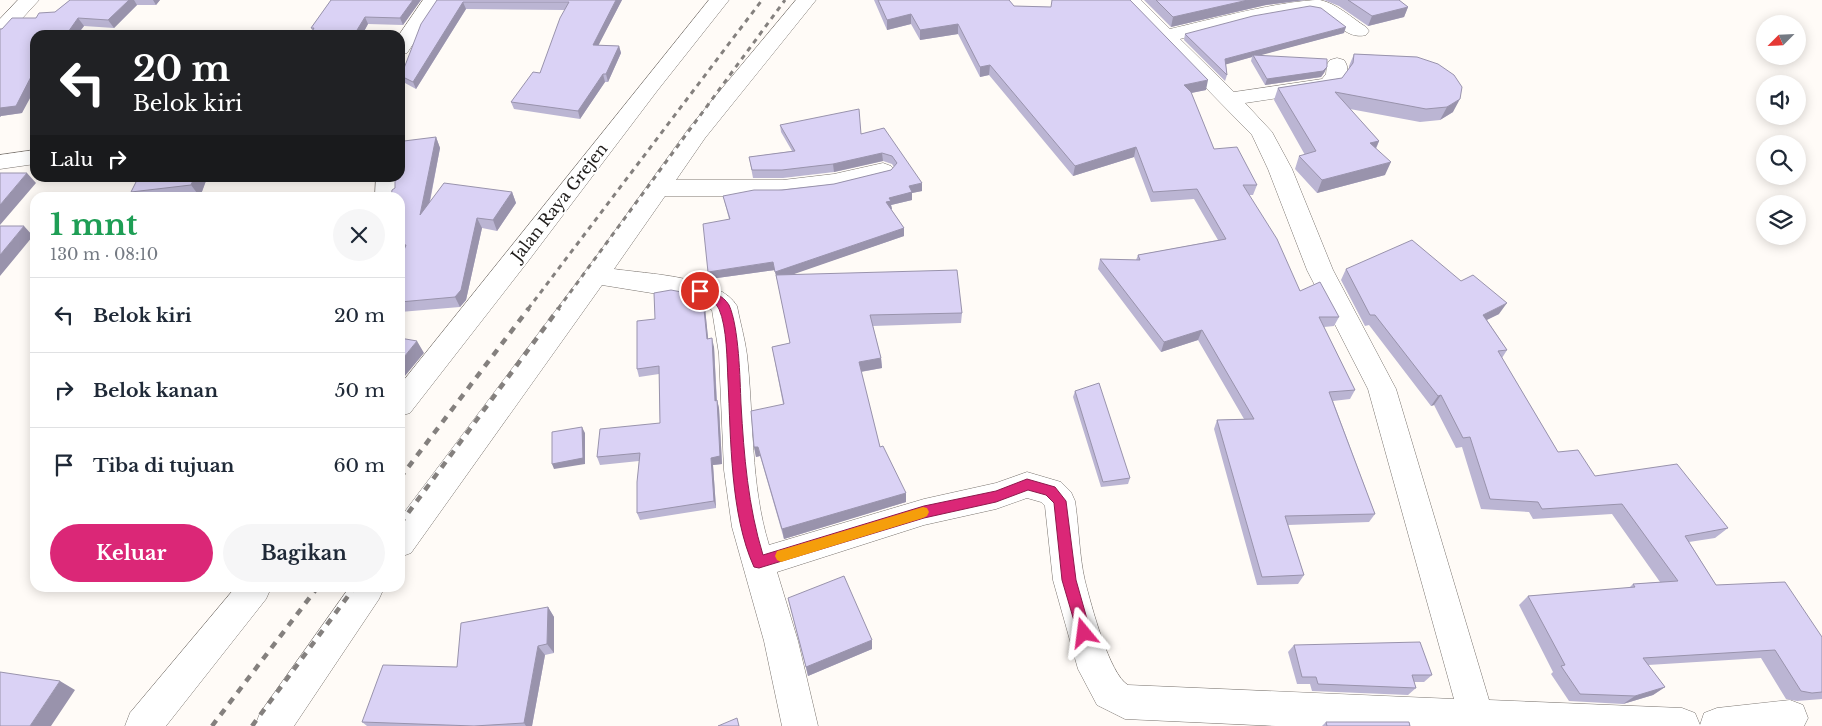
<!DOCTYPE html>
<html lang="id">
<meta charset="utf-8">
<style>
:root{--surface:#fff;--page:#f6f6f7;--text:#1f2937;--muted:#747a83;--line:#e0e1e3;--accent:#db2777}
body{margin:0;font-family:"Libre Baskerville",serif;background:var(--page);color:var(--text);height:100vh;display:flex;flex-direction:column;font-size:19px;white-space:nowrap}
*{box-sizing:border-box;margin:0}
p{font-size:16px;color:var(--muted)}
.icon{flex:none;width:28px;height:28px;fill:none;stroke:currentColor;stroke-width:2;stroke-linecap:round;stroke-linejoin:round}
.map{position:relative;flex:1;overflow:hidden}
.drawer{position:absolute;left:30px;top:192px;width:375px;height:400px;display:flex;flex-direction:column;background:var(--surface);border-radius:15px;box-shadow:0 2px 12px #0003}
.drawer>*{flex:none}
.banner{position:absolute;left:30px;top:30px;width:375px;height:152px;border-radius:15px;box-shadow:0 2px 12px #0003;background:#202124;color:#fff;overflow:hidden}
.needle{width:32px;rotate:246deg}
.buttons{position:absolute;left:1756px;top:15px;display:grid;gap:10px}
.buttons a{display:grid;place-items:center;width:50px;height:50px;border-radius:50%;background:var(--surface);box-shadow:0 2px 12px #0003;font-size:25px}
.pin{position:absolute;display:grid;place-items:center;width:42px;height:42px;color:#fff;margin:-21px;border:2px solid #fff;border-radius:50%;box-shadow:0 1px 5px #0007}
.me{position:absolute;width:55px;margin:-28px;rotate:344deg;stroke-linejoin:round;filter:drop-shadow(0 0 4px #0008)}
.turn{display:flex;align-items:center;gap:18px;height:105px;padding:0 20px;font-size:22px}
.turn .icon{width:65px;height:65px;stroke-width:2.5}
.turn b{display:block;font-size:35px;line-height:42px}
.then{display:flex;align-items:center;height:48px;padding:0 20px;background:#0003;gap:10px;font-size:19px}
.round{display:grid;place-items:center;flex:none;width:52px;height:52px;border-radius:26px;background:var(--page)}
.summary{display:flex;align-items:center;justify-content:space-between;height:85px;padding:0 20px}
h1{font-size:30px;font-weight:700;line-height:38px;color:#1e9e55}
.cta{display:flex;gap:10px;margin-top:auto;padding:10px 20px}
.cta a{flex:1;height:58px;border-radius:30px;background:var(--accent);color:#fff;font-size:20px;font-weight:700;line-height:58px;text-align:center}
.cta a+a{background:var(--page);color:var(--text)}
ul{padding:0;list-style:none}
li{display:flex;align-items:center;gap:15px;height:75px;padding:0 20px;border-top:1px solid var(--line)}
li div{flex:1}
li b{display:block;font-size:19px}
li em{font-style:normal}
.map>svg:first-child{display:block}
</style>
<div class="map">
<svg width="1822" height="726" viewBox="0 0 1822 726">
<rect width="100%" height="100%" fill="#fffbf7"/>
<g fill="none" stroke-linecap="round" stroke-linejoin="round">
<g stroke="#7a746f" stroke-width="1">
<path id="minor" d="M18,0H39L7,35L0,37V19Z
M423,0H443L407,53L400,55L399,35Z
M709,0H729L657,91L529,260L410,413L400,416V385Z
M796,0H816L705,138L676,180H783L834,174L883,163L891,166L895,171L891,176L834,190L783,196H665L614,269C647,274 720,276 737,306C740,322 745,339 747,355C754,419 750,483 769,545L924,499L996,483L1027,472L1061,482L1071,492L1075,501C1079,527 1079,555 1085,581C1091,604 1109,674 1128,685L1454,699L1368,389L1307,270L1268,169L1252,135L1120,0H1141L1170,29C1208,20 1284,0 1320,0C1336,3 1352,18 1366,27L1369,31L1366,35C1344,41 1332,14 1312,10C1306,9 1299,12 1293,12C1255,17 1217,29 1180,39L1234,92L1322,79L1326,74L1327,64L1330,60L1337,58L1344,60C1352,71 1344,80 1337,89L1245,103L1272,132L1292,169L1333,270L1396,389L1489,700L1682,708L1695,713L1700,725L1704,713L1717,708L1790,700L1803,705L1808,718L1804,726H1276L1125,719L1097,705L1078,669L1053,580L1045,506L1041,502L1027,498L996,509L924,525L777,572L798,641L818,726H782L764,641L732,527L724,470L719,354L712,310L695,300L602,285L411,553L400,557V518L598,254L689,128Z
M35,150V164L0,169V155Z
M376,178H398L399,198H375Z
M235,588H271L266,599L166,726H125L130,713Z
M349,588H384L379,599L294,726H255L260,713Z"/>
</g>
<use href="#minor" fill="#fff" fill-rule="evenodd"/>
<path stroke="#84807e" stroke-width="3" stroke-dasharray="5 5" stroke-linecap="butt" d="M528,309L762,0
M558,309L785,0"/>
<path stroke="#84807e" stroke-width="4.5" stroke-dasharray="7 7" stroke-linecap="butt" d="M400,478L529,308
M400,524L559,308
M212,726L317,588
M252,726L354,588"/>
</g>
<path fill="#bbb5d3" d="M70,0H160L156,5H137L114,28L84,26L77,35H35L22,113L1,116L0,117V29L55,12Z
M331,0H421L403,25L368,24L362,35H310L313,31L311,28Z
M437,0H622L598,45L619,46L621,53L608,82H605L580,119L514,109L511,102L540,73L565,10L466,9L416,89L405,83L401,76Z
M874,0H1009L1014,6L1051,7L1206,90L1191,93L1214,149L1257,185L1253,195H1249L1300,291L1339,317L1334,326L1324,327L1355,390L1350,399L1333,401L1375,514L1369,522L1288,525L1304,575L1298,584L1257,585L1214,429L1217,420L1244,419L1198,340L1161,352L1098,269L1100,259L1136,260L1138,255L1218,240L1194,199L1151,202L1134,157L1073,176L989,75L980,77L958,34L920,40L911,24L887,30Z
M1144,0H1305L1266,5L1171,27Z
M1324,0H1399L1408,7L1404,17L1368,26L1339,6Z
M1344,33L1259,55L1327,67L1324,73L1321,77L1265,85L1251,61L1252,57L1226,64L1227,75L1225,81L1184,40L1185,34Z
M1354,54L1417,57L1453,112L1440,120L1420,122L1350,109L1379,141L1376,149L1385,175L1317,193L1295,169L1299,156L1305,155L1274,100L1278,88L1342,78L1349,69V66Z
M780,125L861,134L884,128L922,191L912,193V200L891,205L892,209H891L904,228V236L792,274L962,313L961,323L873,326L881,358L882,368L861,372L880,447L906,502L784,539L760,456L756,457L754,447L783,404L772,347L790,343L775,270L710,279L729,219L723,196L834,184L891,170L894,167L892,164L883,161L834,172L783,178H753L749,157L792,151L781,132Z
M436,137L440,148L430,202L512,192L516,203L497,231L482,228L466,300L460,307L400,312V260L403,254L400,253V198L395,188Z
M138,178H207L200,197L136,198L131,192Z
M1346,269L1499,314L1487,320L1507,350L1502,358L1558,452L1595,476L1728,528L1715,538L1689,542L1716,585L1822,637V699L1797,701L1786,699L1761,658L1648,665L1665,687L1653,695L1623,704L1569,701L1551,674L1553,672L1519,605L1528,596L1629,588L1633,584L1660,582L1612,514L1533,519L1529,512L1481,509L1462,447L1456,448L1434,405L1431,406L1369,325L1365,326L1341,280Z
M705,308L708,339L714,347L717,400L719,408L722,464L713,465L716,508L640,520L637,513L639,461L600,465L597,457L660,423L659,374L639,377L637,369L655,319Z
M1075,391L1130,478L1128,484L1101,487L1073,397Z
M788,598L872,649L808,676Z
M548,607L554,617V653L545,655L532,726H367L362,722L457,667Z
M1294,645L1432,675L1424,682H1414L1416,688L1408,695L1312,691L1310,684H1297L1288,652Z
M1326,722L1410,726H1322Z"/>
<path fill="#9993ac" d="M129,0H134L137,5L114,28L108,20Z
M153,0H160L156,5Z
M413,0H421L403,25L400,18Z
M616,0H622L595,52L593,45Z
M1248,0H1305L1266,5L1171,27L1173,17Z
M463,2L466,9L416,89L413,82Z
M1408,7L1404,17L1368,26L1372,16Z
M911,14V24L887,30V20Z
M365,17L368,24L362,35H354Z
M78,18L84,26L77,35H66Z
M958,24V34L920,40V30Z
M1346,27L1344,33L1254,57L1253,55L1252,57L1224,65L1225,59Z
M619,46L621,53L608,82L606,74Z
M990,65L989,75L980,77V67Z
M1327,67L1324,73L1321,77L1265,85L1267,79Z
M35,69V89L22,113L1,116L0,117V108Z
M603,74L605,82L580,119L578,111Z
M1208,80L1206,90L1181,95L1184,85Z
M1460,99L1453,112L1440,120L1447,107Z
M436,137L440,148L425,225L420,215Z
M1379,141L1373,154L1370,143Z
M1136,147L1134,157L1073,176L1075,166Z
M882,153L883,161L834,172L833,164Z
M1391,162L1385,175L1317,193L1322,180Z
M27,173L36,183L0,225V205Z
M194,178H207L200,197L191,185Z
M922,183V191L912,193V200L891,205L892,209L886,210V202L889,198L909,186Z
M512,192L516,203L497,231L493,220Z
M477,218L482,228L466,300L460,307L455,297Z
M24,226L33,236L0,276V255Z
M904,228V236L777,280L775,272Z
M773,262L775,270L710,279L708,272Z
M703,300L705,308L709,347L707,339Z
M1507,303L1499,314L1476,325L1483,315Z
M1202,330L1198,340L1161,352L1164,342Z
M712,338L714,347L717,409L715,401Z
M417,341L424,353L400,382V362Z
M881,358L882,368L859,372V362Z
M1441,395L1434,405L1431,406L1438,396Z
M717,400L719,408L722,464L713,465L716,508L714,501L711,458Z
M582,427L585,433V464L554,469L552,464Z
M754,447H758L760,456L756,457Z
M906,493V502L784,539L782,529Z
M548,607L554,617V653L547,644Z
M872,640V649L808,676L806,667Z
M538,646L545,655L532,726H526L524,723Z
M60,681L75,690L51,726H30Z
M1665,687L1653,695L1623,704L1635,696Z"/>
<path fill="#dad2f5" stroke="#9993ac" d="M70,0H129L108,20L78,18L66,35H35V69L16,106L0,108V29H2L12,18H36L39,13L55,12Z
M331,0H413L400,18L365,17L354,35H310L314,28H311Z
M437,0H616L593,45L619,46L606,74H603L578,111L511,102L533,72L540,73L560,18L569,2H463L413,82L401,76L421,24Z
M878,0H1009L1014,6L1051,7L1052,0H1130L1208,80L1184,85L1191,92L1214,149L1237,147L1257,185H1243L1277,239L1300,291L1320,282L1339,317H1319L1355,390L1329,392L1375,514L1285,516L1304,575L1262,577L1217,420L1254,419L1202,330L1164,342L1100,259L1140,260L1138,255L1226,239L1197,189L1153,192L1136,147L1075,166L990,65L980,67L958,24L920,30L911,14L887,20Z
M1156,0H1248L1173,17Z
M1348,0H1399L1408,7L1372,16Z
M1310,6L1321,8L1346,27L1225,59L1227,75L1185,34L1253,16Z
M1354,54L1417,57L1438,64L1454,75L1462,87L1460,99L1447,107L1426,109L1335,92L1379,141L1370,143L1391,162L1322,180L1299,156L1316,151L1278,88L1342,78L1353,63Z
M1253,55L1327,59V67L1323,71L1267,79Z
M859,109L861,134L884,128L922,183L909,186L912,192L889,198L891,201L886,202L904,228L775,272L773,262L708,272L703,224L730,219L723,196L754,190H782L834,184L891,170L897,163L892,156L882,153L833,164L782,170H752L749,157L795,151L780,125Z
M436,137L420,215L444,183L512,192L493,220L477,218L461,290L455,297L400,302V260L406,245L400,244V198H391L392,190L395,188V178H400V157L404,141Z
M0,173H27L0,205Z
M138,178H194L191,185L131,192Z
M0,226H24L0,255Z
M1412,240L1461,281L1473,275L1507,303L1483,315L1507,350L1498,351L1558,452L1578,450L1595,476L1677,464L1728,528L1685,536L1716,585L1785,582L1822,637V692L1812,693L1801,691L1775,650L1643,658L1665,687L1635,696L1580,694L1561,666L1565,665L1528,596L1635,587L1633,584L1678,581L1622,504L1542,509L1538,502L1490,499L1470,437L1463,438L1441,395L1438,396L1375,315H1370L1346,269Z
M957,270L962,313L870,315L881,358L859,362L880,447L883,446L906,493L782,529L758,447H754L751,411L784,404L772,347L790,343L776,275Z
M671,290L692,294L703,300L707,339L712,338L715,401L717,400L720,456L711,458L714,501L637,513V482L640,453L597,457L600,429L660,423L659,366L637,369V321L655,319L654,293Z
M400,338L417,341L400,362Z
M1099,383L1130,478L1103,482L1075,391Z
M582,427L583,458L552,464V432Z
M844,576L872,640L806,667L788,598Z
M548,607L547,644L538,646L524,723L474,726L362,722L383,665L457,667L461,623Z
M1420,642L1432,675H1412L1416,688L1318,684L1316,677H1302L1294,645Z
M0,672L60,681L30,726H0Z
M737,718L739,726H718Z
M1326,722H1409L1410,726H1327Z"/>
<path fill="#db2777" stroke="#8e194d" d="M700,287C711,291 723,295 729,305C739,327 740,379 741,404C744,456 748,506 763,555L924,506L996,491L1027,479L1055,487L1066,501L1076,580L1091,633L1089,638L1084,640L1079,638L1062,580L1054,503L1046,495L1028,490L996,502L924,518L759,568L754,567C730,514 731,439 728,381C727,361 727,327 719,309C714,298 701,300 695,291Z"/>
<path fill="#f59e0b" d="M923,507L927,508L929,512L927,516L923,518L781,562L777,560L775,556L777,551L781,550Z"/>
<g text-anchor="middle" stroke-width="4" stroke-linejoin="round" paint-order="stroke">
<g font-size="16" fill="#1f1c1a" stroke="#fff">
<text transform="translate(559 202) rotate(-52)" y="6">Jalan Raya Grejen</text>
</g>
</g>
</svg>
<div class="buttons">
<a><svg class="needle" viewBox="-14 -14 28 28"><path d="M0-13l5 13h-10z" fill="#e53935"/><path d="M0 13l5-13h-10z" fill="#747a83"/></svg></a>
<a><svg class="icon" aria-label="sound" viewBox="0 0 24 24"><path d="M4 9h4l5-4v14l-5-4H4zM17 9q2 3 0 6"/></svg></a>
<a><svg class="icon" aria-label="search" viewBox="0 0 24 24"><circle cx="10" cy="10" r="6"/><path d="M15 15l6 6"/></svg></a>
<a><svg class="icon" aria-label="layers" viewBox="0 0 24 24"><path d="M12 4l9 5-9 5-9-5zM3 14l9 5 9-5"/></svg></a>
</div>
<div class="pin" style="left:700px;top:291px;background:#d93025"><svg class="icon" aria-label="arrive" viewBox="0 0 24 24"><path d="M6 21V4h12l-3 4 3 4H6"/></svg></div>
<svg class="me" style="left:1084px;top:633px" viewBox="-20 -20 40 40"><path d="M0-17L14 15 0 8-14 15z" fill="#db2777" stroke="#fff" stroke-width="4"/></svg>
<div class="banner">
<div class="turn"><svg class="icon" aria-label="left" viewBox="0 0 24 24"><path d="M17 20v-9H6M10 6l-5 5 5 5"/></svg><div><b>20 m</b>Belok kiri</div></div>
<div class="then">Lalu<svg class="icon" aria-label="right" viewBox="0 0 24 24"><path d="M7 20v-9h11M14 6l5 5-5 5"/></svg></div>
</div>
<section class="drawer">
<div class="summary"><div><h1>1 mnt</h1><p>130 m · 08:10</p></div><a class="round"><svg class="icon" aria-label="close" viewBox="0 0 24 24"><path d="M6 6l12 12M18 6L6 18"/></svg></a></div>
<ul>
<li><svg class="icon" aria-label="left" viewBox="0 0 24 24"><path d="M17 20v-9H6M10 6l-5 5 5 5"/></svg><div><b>Belok kiri</b></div><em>20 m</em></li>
<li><svg class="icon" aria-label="right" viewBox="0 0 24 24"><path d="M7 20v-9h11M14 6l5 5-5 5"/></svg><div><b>Belok kanan</b></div><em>50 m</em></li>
<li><svg class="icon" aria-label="arrive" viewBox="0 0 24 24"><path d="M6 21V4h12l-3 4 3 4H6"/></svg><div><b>Tiba di tujuan</b></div><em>60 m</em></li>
</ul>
<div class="cta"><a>Keluar</a><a>Bagikan</a></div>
</section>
</div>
